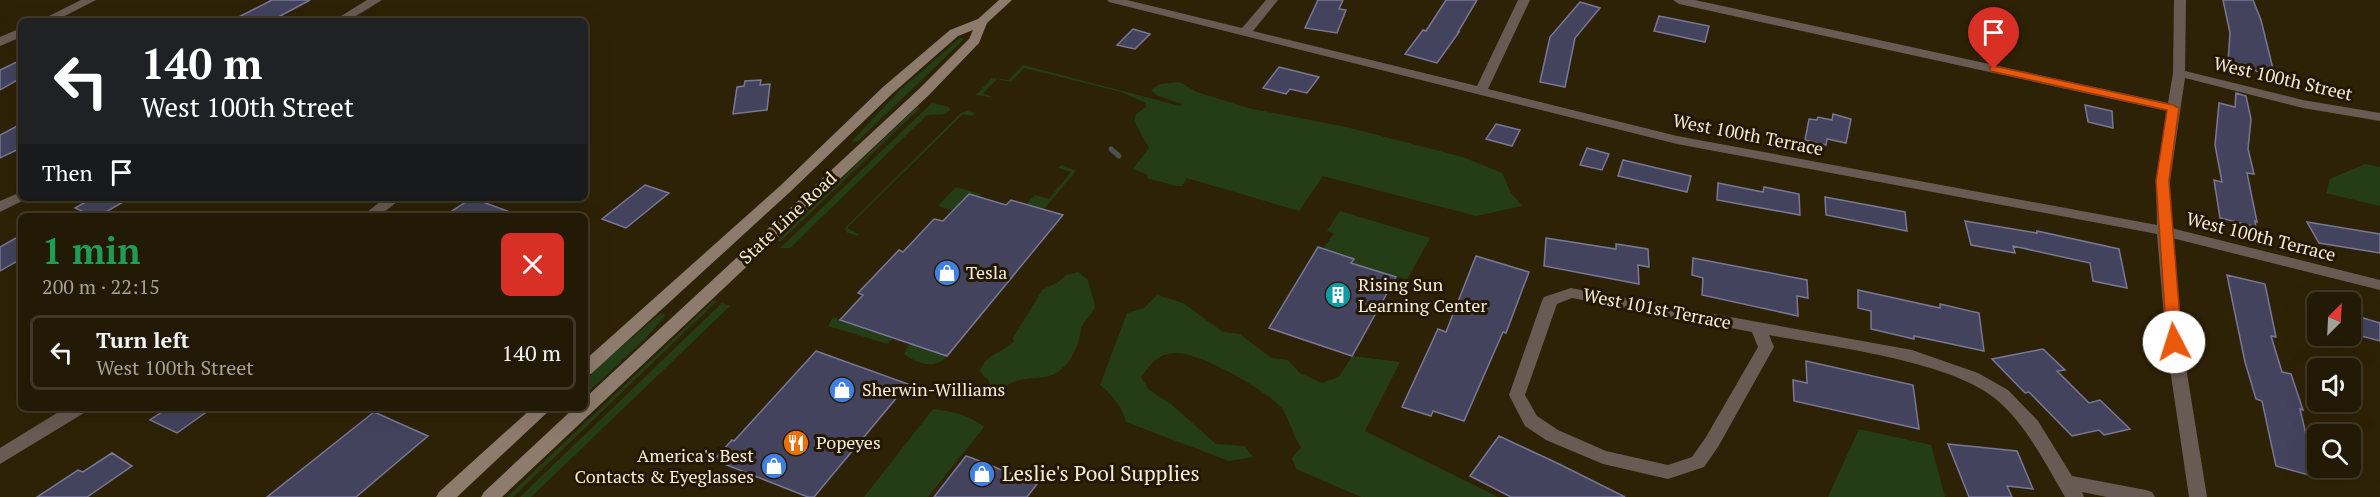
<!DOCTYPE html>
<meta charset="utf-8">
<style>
:root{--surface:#221a04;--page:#2e2713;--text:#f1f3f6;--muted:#a2a19a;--line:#3f3826}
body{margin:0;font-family:"PT Serif",serif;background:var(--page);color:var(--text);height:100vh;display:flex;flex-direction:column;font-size:22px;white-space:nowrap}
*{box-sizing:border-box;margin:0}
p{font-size:20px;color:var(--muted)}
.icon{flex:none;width:33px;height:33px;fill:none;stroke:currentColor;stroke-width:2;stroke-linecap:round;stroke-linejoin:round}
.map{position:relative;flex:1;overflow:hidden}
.drawer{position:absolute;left:18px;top:213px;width:570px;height:198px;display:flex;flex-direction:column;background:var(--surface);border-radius:9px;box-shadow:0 6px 24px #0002,0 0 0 2px var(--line)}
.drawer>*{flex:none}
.guide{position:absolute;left:18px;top:18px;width:570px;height:183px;border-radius:9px;box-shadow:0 6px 24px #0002,0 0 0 2px var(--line);background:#202124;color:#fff;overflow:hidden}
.needle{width:39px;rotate:24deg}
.buttons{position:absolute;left:2307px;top:292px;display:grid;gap:12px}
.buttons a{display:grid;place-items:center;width:54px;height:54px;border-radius:9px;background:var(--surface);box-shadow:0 6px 24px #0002,0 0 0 2px var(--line);font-size:30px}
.pin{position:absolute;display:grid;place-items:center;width:51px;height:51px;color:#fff;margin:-62px -26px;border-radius:50% 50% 50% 0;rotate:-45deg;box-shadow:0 0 6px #0007}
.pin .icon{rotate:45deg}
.me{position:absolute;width:66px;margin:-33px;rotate:355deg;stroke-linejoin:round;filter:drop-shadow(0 0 4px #0008)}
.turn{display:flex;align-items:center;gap:21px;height:126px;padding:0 24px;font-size:27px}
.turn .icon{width:78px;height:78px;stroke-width:2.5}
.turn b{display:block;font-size:42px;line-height:51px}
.then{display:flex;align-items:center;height:57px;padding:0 24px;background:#0003;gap:12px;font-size:22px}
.round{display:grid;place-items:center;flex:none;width:63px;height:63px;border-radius:9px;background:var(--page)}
.headline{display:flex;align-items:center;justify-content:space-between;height:102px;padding:0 24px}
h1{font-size:36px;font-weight:700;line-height:45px;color:#1e9e55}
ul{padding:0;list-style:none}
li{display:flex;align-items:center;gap:18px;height:75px;margin:0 12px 9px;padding:0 12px;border:3px solid var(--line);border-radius:9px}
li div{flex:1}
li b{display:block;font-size:22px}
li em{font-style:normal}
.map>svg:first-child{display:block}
</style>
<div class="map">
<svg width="2380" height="497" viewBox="0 0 2380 497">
<rect width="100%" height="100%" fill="#2e2206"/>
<path fill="#243d17" d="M960,38L964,39L857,142L852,141L899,91Z
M1023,65L1180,106L1182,104L1158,96L1151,90L1160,84L1179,82L1197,92L1248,108L1346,127L1463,157L1502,173L1511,193L1522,206L1476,216L1323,176L1299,211L1187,178L1182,186H1176L1147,178L1148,175L1133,169L1149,148L1134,121L1136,114L1146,107V103L1121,92L1024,68L1011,82L997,79L983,93L994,98L976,95L992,78L1008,80Z
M932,103L949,107L950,110L945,114L927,115L790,248H780Z
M917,107L920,108L780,242L778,240Z
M967,111L975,113L972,116L963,114L847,228L860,235L857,236L846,232L845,228L961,113Z
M2365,164L2380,167V206L2326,193L2330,179Z
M1062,165L1076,171L1044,209L1026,204L1035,195L1049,199L1071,172L1058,168Z
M956,187L981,194L978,197L969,194L954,211L938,206Z
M1340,211L1430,238L1407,280L1351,263L1353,258L1323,249L1334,233L1327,231Z
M1078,272L1088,280C1089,288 1094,298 1095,307C1092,314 1086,319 1082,326C1080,328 1081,331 1080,335C1077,350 1067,371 1049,376C1039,379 1027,377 1017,381C1007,384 1004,389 991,387L988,379L984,377L980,370C987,354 1001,353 1014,342L1013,338L1043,289L1057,283L1066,275Z
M1157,295L1183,303L1223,332L1240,334L1271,358L1288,360L1300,373L1322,383L1339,377L1352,356L1400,362L1365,431L1498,497H1361L1296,469L1292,458L1301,447C1293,436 1290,421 1283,410C1270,391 1199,353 1178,353C1159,352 1151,364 1141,377L1149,390L1171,404L1216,444L1244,446L1253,457L1229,461L1126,422C1122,407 1113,395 1100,385L1127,313L1144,308Z
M714,300L717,301L513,497H507Z
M722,303L730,306L531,497H520Z
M661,313L666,315L646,338L585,395V382L600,365Z
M833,317L893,338L888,344L828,326Z
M910,343L947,356C936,370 917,364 904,354Z
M933,409C952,411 969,415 984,427L928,497H864Z
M1859,429L1931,445L1945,497H1828Z"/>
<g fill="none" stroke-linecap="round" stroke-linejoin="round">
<path stroke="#4a514e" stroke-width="5" d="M1111,149L1119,156"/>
</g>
<path fill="#43435e" stroke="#787896" stroke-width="1.5" d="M272,0H310L271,21H231Z
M1318,0H1343L1339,9L1346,10L1337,33L1305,28Z
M1446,0H1477L1458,32H1459L1437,63L1405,54L1423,30L1426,31Z
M2223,0H2253L2261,20L2275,77L2228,62L2230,33Z
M1580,2L1600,8L1575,38L1565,87L1540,82L1550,37Z
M1659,16L1709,26L1705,42L1654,31Z
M1133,29L1150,34L1135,49L1117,45Z
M21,60V78L0,90V70Z
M1279,67L1319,77L1307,93L1290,89L1286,94L1263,88Z
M761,80L760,85L770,84L767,110L733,114L737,87L744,86L745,81Z
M2236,93L2246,96L2251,119L2248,149L2254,174L2247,173L2257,222L2255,221L2256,227L2220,218L2214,180L2222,182L2215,145L2219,103L2235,107Z
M2085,105L2112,111L2113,128L2088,122Z
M1833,114L1851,119L1846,143L1827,139L1826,145L1805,140L1809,119L1817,120L1818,117L1832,120Z
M21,124V148L0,158V135Z
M1496,124L1520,130L1512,146L1486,139Z
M1587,148L1609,154L1602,170L1580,165Z
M1623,160L1691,176L1687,192L1618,176Z
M1718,183L1763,192L1764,187L1799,194L1800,215L1717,200Z
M645,185L669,193L626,228L602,219Z
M969,194L1006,205L1011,200L1063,215L947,356L840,320L863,295L858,293L899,250L903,252L934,219L943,221Z
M1825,197L1905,212L1907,231L1826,215Z
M93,198H130L99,216H93L75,208Z
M472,198L515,214V216H444Z
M1965,221L2037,233V231L2119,249L2127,288L2093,281L2090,263L2013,246L2015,253L1971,245Z
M2307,222L2380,234V253L2319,243Z
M21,235V259L0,271V247Z
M1546,238L1616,249V244L1648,249L1649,267L1638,265L1639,284L1544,266Z
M1318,247L1354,259L1351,263L1396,277L1352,356L1269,328Z
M1476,256L1529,272L1506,333L1503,332L1464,421L1433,411L1431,416L1402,407L1438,329L1446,332Z
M1693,258L1807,280L1808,298L1797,296L1798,316L1702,295L1703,278L1692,275Z
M2227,275L2265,284L2276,337L2271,336L2282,372L2291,374L2303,410L2300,409L2316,477L2276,466L2262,401L2256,399L2245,362Z
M1858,290L1940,308V304L1979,313L1984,351L1914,336V339L1871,329V311L1858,308Z
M2350,314L2380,323V341L2350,333Z
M2043,349L2065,370L2057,371L2089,403L2100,400L2130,429L2104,435L2099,430L2072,436L2029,392L2025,393L1992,359Z
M816,351L908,384L814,497H808L714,460L732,440L734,441Z
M1806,361L1913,385L1919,429L1794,401L1793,380L1807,383Z
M168,408H212L177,433L150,420Z
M374,412L428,436L356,497H267Z
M1499,436L1559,464L1625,497H1511L1470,476Z
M1948,444L2017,451L2033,489L2007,486L2012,497H1969Z
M112,453L132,466L87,497H37L78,470L83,472Z
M966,456L972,458L1037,484L1027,497H934Z"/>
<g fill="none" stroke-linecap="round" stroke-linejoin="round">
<path fill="#675b53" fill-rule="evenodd" d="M81,0H96L55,21H39Z
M367,0H382L348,21H333Z
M1107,0H1127L1242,28L1266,0H1278L1253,31L1477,86L1518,0H1530L1488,89L1677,136L2157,225L2156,181L2167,111L1679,4L1673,0H1695L2168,103L2173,73L2174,0H2186L2185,71L2303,100L2380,113V121L2303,108L2185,78L2170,181L2171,228L2380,280V290L2172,238L2182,342L2207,497H2189L2166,342L2157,234L1677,144L1109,2Z
M21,28V37L0,46V37Z
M21,192V198L26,199L0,212V201Z
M385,198H402L379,216H362Z
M1571,288L1912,350L1978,373L2008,390L2038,421L2072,476L2146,490L2152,492L2155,497H2107L2082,492L2084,497H2065C2045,463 2027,426 1997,400C1953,361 1828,346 1769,335L1774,347L1718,447L1704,467L1668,479L1603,464L1546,440L1525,426L1509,395L1542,301L1544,297ZM1572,298L1752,332L1758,347L1706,437L1692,457L1668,465L1606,451L1558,430L1537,416L1525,395L1557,304Z
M65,408H87L84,413L0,464V448Z"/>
<path fill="#8d7b6d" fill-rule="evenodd" d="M999,0H1012L987,23L979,43L929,95L502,497H481L484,492L574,408H585V398L919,89L969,39L973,30L958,36L893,93L790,192L591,374L585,376V360L780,186L883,87L950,30L978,19Z
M532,408H552L457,497H436L439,492Z"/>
</g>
<path fill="#ea580c" stroke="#983908" stroke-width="1.5" d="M1994,66L2173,105L2179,108L2169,181L2182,342L2180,346H2169L2167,342L2156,181L2167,110L1990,71V67Z"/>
<defs>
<g id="shop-disc" transform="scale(1.35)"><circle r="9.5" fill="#3f7fe0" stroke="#241800"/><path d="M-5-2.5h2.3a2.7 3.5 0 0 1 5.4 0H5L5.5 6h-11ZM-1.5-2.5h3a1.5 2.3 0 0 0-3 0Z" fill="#fff"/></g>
<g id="building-disc" transform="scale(1.35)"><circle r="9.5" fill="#0f9aa8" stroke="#241800"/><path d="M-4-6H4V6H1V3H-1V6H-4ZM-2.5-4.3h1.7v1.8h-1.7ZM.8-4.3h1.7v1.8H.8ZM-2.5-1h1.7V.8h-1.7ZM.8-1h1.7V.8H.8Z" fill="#fff"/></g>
<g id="restaurant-disc" transform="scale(1.35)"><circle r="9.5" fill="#e8710a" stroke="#241800"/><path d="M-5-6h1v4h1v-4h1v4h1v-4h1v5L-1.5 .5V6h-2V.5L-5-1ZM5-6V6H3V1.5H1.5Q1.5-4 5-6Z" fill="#fff"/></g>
</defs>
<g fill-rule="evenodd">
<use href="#shop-disc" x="947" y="273"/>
<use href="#building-disc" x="1338" y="295"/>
<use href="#shop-disc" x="842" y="390"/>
<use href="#restaurant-disc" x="796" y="443"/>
<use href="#shop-disc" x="774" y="466"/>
<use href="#shop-disc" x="982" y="474"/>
</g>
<g text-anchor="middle" stroke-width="6" stroke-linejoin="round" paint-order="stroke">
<g font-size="18" fill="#f4ecdd" stroke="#241800">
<text transform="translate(2283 79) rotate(13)" y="6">West 100th Street</text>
<text transform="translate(1748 135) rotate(11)" y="6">West 100th Terrace</text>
<text transform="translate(788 218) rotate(-43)" y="6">State Line Road</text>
<text transform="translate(2261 237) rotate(14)" y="6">West 100th Terrace</text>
<text transform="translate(1657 309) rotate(11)" y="6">West 101st Terrace</text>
</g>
<g font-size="18" fill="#f4ecdd" stroke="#241800" text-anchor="start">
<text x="966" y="279">Tesla</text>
<text x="1358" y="291">Rising Sun<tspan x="1358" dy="21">Learning Center</tspan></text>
<text x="862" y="396">Sherwin-Williams</text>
<text x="816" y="449">Popeyes</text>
<text x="754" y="462" text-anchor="end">America's Best<tspan x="754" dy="21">Contacts &amp; Eyeglasses</tspan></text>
</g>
<g font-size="21" fill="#f4ecdd" stroke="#241800" text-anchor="start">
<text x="1002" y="481">Leslie's Pool Supplies</text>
</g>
</g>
</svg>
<div class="buttons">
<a><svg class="needle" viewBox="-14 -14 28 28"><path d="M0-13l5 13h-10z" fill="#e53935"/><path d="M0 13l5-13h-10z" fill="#a2a19a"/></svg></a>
<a><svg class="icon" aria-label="sound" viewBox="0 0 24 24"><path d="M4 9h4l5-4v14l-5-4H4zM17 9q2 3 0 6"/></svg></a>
<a><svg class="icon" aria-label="search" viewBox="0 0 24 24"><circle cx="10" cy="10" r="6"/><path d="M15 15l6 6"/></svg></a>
</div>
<div class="pin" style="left:1994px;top:69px;background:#d93025"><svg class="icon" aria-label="arrive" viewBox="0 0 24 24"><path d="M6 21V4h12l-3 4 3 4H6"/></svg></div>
<svg class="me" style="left:2174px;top:342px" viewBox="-20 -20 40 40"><circle r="19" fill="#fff"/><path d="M0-13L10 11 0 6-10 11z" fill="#ea580c"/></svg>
<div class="guide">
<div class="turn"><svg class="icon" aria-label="left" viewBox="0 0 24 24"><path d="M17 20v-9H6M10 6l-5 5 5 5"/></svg><div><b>140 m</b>West 100th Street</div></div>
<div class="then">Then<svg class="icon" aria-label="arrive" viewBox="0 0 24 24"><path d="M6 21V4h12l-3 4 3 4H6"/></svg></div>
</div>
<section class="drawer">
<div class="headline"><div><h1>1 min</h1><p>200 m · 22:15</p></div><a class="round" style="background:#d93025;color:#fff"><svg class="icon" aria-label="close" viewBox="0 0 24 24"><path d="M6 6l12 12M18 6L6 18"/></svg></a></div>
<ul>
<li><svg class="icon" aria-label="left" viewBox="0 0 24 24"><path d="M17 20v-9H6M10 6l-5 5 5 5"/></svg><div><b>Turn left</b><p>West 100th Street</p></div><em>140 m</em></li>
</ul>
</section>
</div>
